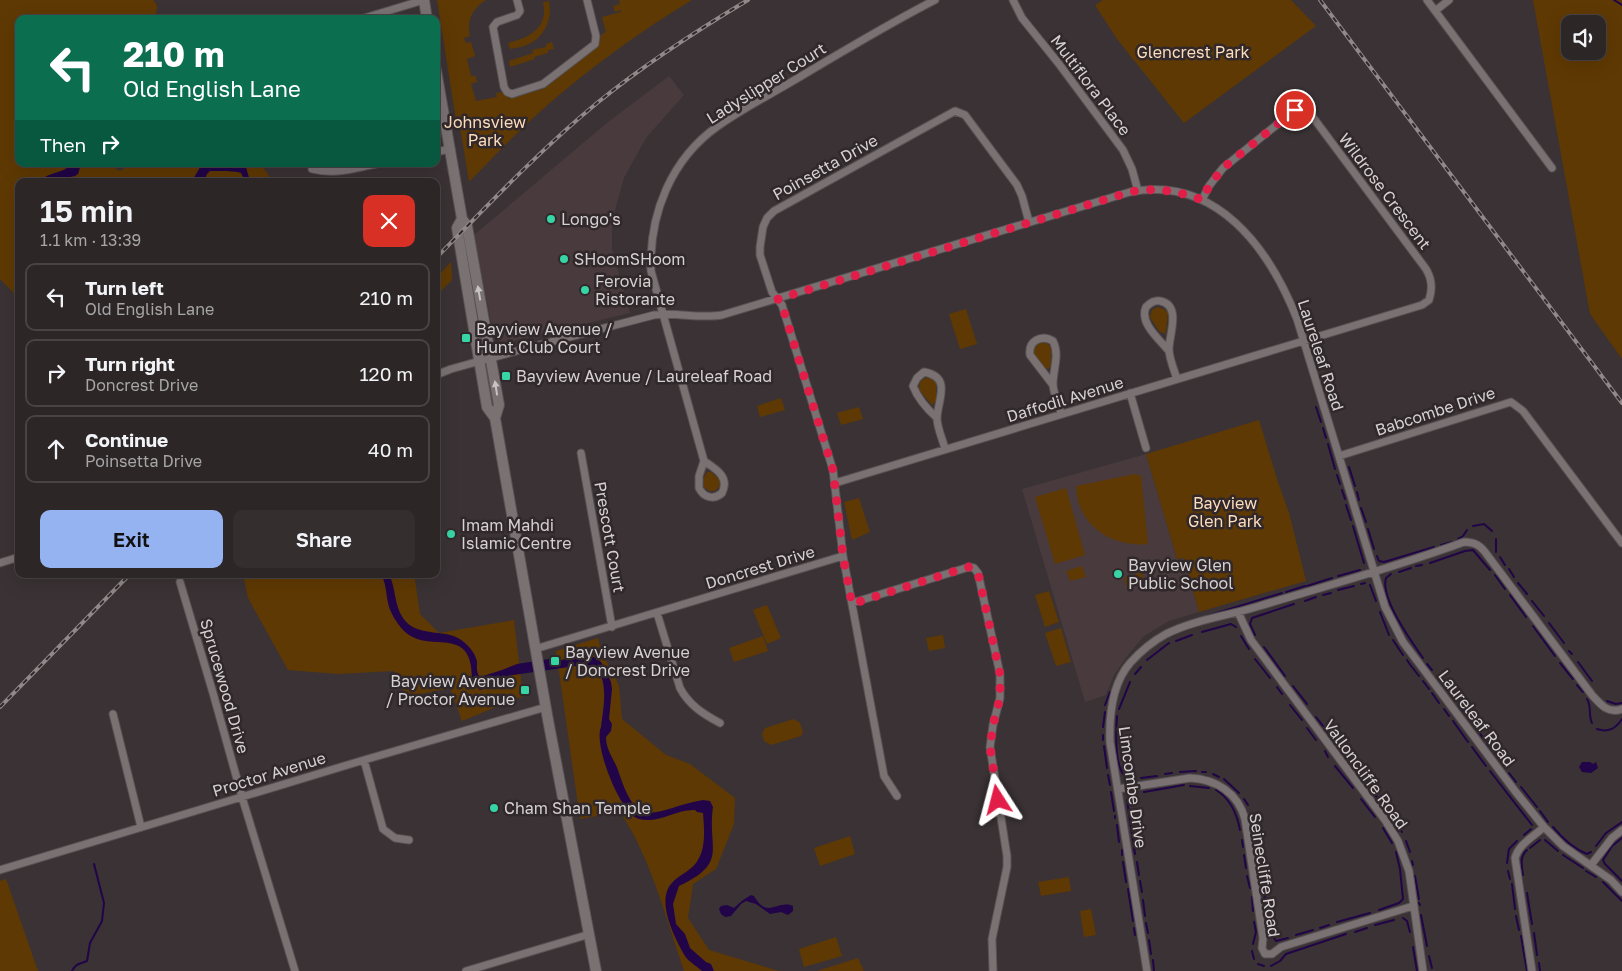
<!DOCTYPE html>
<meta charset="utf-8">
<style>
:root{--surface:#2c2627;--page:#342e2f;--text:#f1f3f6;--muted:#a6a5a7;--line:#484344;--accent:#95b2f1}
body{margin:0;font-family:"Golos Text",sans-serif;background:var(--page);color:var(--text);height:100vh;display:flex;flex-direction:column;font-size:19px;white-space:nowrap}
*{box-sizing:border-box;margin:0}
p{font-size:16px;color:var(--muted)}
.icon{flex:none;width:28px;height:28px;fill:none;stroke:currentColor;stroke-width:2;stroke-linecap:round;stroke-linejoin:round}
.map{position:relative;flex:1;overflow:hidden}
.drawer{position:absolute;left:15px;top:178px;width:425px;height:400px;display:flex;flex-direction:column;background:var(--surface);border-radius:10px;box-shadow:0 5px 20px #0002,0 0 0 1px var(--line)}
.drawer>*{flex:none}
.top-card{position:absolute;left:15px;top:15px;width:425px;height:152px;border-radius:10px;box-shadow:0 5px 20px #0002,0 0 0 1px var(--line);background:#0b6e4f;color:#fff;overflow:hidden}
.controls{position:absolute;left:1561px;top:15px;display:grid;gap:10px}
.controls a{display:grid;place-items:center;width:45px;height:45px;border-radius:10px;background:var(--surface);box-shadow:0 5px 20px #0002,0 0 0 1px var(--line);font-size:25px}
.pin{position:absolute;display:grid;place-items:center;width:42px;height:42px;color:#fff;margin:-21px;border:2px solid #fff;border-radius:50%;box-shadow:0 1px 5px #0007}
.me{position:absolute;width:55px;margin:-28px;rotate:351deg;stroke-linejoin:round;filter:drop-shadow(0 0 4px #0008)}
.turn{display:flex;align-items:center;gap:18px;height:105px;padding:0 25px;font-size:22px}
.turn .icon{width:65px;height:65px;stroke-width:2.5}
.turn b{display:block;font-size:35px;line-height:42px}
.then{display:flex;align-items:center;height:48px;padding:0 25px;background:#0003;gap:10px;font-size:19px}
.round{display:grid;place-items:center;flex:none;width:52px;height:52px;border-radius:10px;background:var(--page)}
.headline{display:flex;align-items:center;justify-content:space-between;height:85px;padding:0 25px}
h1{font-size:30px;font-weight:600;line-height:38px}
.primary-button{display:flex;gap:10px;margin-top:auto;padding:10px 25px}
.primary-button a{flex:1;height:58px;border-radius:10px;background:var(--accent);color:#111;font-size:20px;font-weight:600;line-height:58px;text-align:center}
.primary-button a+a{background:var(--page);color:var(--text)}
ul{padding:0;list-style:none}
li{display:flex;align-items:center;gap:15px;height:68px;margin:0 10px 8px;padding:0 15px;border:2px solid var(--line);border-radius:10px}
li div{flex:1}
li b{display:block;font-size:19px}
li em{font-style:normal}
.map>svg:first-child{display:block}
</style>
<div class="map">
<svg width="1622" height="971" viewBox="0 0 1622 971">
<rect width="100%" height="100%" fill="#3a3234"/>
<path fill="#483a3d" d="M669,76L684,95L646,138L624,178L612,221V249L630,313L505,343L498,341L493,332L474,235L608,122Z
M1146,454L1177,559L1184,558L1199,612L1169,621L1144,636L1128,655L1114,675L1106,695L1085,702L1022,489Z"/>
<path fill="#5f3903" fill-rule="evenodd" d="M0,0H153L157,5L156,19H19V164H116L115,168L120,171L130,164H261L269,176L270,181H19V301L12,291L0,279Z
M437,0H486C473,8 466,20 470,36L464,38L466,43L471,42L475,56L467,59L471,76H476L477,82L471,84L476,101L497,97L496,93L501,92L509,97L510,100L511,98L543,89L549,85L598,46L602,34L606,32L602,17L621,12V10L615,12L613,6L620,4L619,0H692C636,34 581,74 532,119C510,139 490,161 469,182L459,120H456Z
M1103,0H1291L1316,26L1184,123L1117,39L1095,5Z
M1533,0H1622V359L1590,314ZM1570,24H1598V51H1570Z
M549,1C553,17 545,37 529,44C523,47 516,48 510,49L508,43C529,38 549,28 543,2Z
M552,42L554,49L548,50V53L534,57L535,59L510,67L509,61L533,53L532,50L546,47V44Z
M451,262L452,280L436,296V278Z
M1157,307L1164,309L1168,313L1166,331L1165,334L1159,331L1150,317L1152,310Z
M966,309L977,344L960,349L949,314Z
M1040,343H1046L1051,347V366L1048,369L1045,368L1034,354L1035,347Z
M925,378H932L936,383V400L933,405L931,404L919,390L920,382Z
M781,398L785,410L760,417L757,406Z
M859,407L863,419L841,425L837,413Z
M1259,420L1278,482L1289,513L1306,581L1199,612L1184,558L1177,559L1146,454Z
M707,472H711L720,480L719,487L715,491H709L704,487L703,479Z
M1135,474L1141,476L1148,544C1121,547 1090,534 1080,506C1077,500 1077,492 1076,486Z
M1066,488L1085,555L1055,564L1035,497Z
M859,498L870,532L852,540L844,502Z
M1082,566L1086,577L1070,581L1066,571Z
M1142,572L1145,583L1127,588L1124,578Z
M243,574H410L415,580L420,614L439,633L514,620L523,696L462,721L450,688L406,697L394,671L338,674L288,670L248,598Z
M1049,591L1059,622L1045,627L1035,595Z
M767,605L781,638L767,644L753,610Z
M1061,628L1071,662L1056,666L1045,633Z
M943,635L945,648L929,651L926,638Z
M763,636L768,651L734,662L729,648Z
M598,638L601,650L619,686L622,719L666,755L690,764L735,798L734,824L716,869L693,884L688,918L709,950L779,971H684C667,921 650,856 620,812L580,819L556,651Z
M794,719L800,723L803,732L801,736L771,745L764,741L762,734L765,728Z
M850,836L855,854L820,866L814,848Z
M1069,877L1071,891L1041,896L1038,882Z
M6,879L38,971H0V881Z
M1091,909L1096,935L1084,937L1080,911Z
M836,937L842,956L804,967L799,949Z
M858,958L864,971H817Z"/>
<path fill="#210548" d="M71,164H81L78,174L75,176L52,181H37C42,179 47,175 52,174C60,171 65,171 71,164Z
M202,164H234L246,167L250,181H245L241,173C237,171 217,171 210,171L207,174L204,181H192Z
M381,574H389C396,588 394,605 403,618C418,640 448,626 465,643C470,647 476,655 477,662C477,668 476,672 480,677L502,670L517,664L555,658L561,660L583,656L594,657L601,662L611,682L612,689L609,719L612,724L611,731L606,737C606,751 615,760 619,773C639,835 655,808 703,800L710,801L713,807C707,850 729,862 679,886L673,904L676,924L685,934L690,948L706,962L711,964L714,971H702C697,966 689,962 685,956C675,939 656,902 671,884C679,874 693,871 699,858C706,846 704,826 703,813L697,812L695,810C676,809 659,824 639,819C620,814 593,744 601,727C603,709 613,665 583,665L507,676L496,681L495,686L480,690L472,683C474,620 429,657 403,630C397,623 390,613 388,603C386,593 386,583 381,574Z
M1582,762H1590L1593,764L1596,762L1598,768L1591,773L1582,772L1579,767Z
M751,895L754,896C768,920 777,899 793,906V911L788,915L781,912L770,914L756,904L746,901L741,904L731,916L725,917L721,914L719,909L721,906L727,905L734,908L743,900Z"/>
<g fill="none" stroke-linecap="round" stroke-linejoin="round">
<path stroke="#210548" stroke-width="2" d="M1614,0L1622,5
M1316,407L1321,422
M1323,428L1326,438
M1328,444L1335,469
M1349,467L1355,486
M1337,475L1340,484
M1342,490L1345,499
M1357,492L1359,500
M1346,505L1351,520
M1361,508L1366,522
M1353,526L1364,563
M1473,526L1484,524L1492,531
M1368,529L1374,549
M1458,539L1463,536L1467,530
M1496,539V552
M1441,545L1452,542
M1377,556L1379,561L1384,562L1434,547
M1500,557L1505,565
M1430,563L1465,551L1473,550L1490,570
M1416,566L1422,565
M1509,569L1514,577
M1399,572L1411,568
M1391,574L1386,578C1380,598 1411,641 1423,658
M1495,575L1505,589
M1338,576L1360,570
M1518,583L1527,594
M1361,584L1365,583
M1370,585L1376,601
M1307,586L1332,578
M1338,590L1354,586
M1286,592L1305,586
M1323,595L1331,593
M1510,595L1526,617
M1305,601L1316,597
M1532,601L1544,616
M1380,612L1389,635
M1207,616L1282,593
M1549,623L1564,643
M1533,626L1555,656
M1202,632L1231,624L1236,627
M1255,635L1250,624L1252,618L1294,604
M1241,636L1249,649
M1393,640L1403,655
M1176,641L1192,635
M1264,647L1285,676
M1569,651L1572,654
M1255,659L1270,678
M1147,660L1169,643
M1407,660L1411,666
M1578,662L1592,681
M1560,663L1573,679
M1427,664L1432,670
M1412,667L1419,676
M1135,674L1141,667
M1437,676L1455,700
M1423,681L1429,689
M1577,685L1583,692
M1293,686L1307,704
M1277,687L1282,694
M1432,693L1439,703
M1587,699C1592,707 1588,715 1592,723
M1607,701L1616,704L1622,703
M1105,705L1110,692
M1290,705L1302,720
M1459,706L1473,724
M1119,709L1130,682
M1444,709L1449,716
M1117,716C1116,731 1113,778 1132,780
M1316,717L1323,726
M1453,721L1468,742
M1103,727L1105,712
M1307,728L1316,740
M1477,729L1483,738
M1597,729C1609,733 1616,728 1622,719
M1327,731L1334,739
M1103,735V740
M1337,744L1346,756
M1487,744L1491,748
M1104,746L1107,768
M1472,747L1486,766
M1325,751L1328,757
M1495,753L1503,764
M1352,764L1368,786
M1335,766L1353,788
M1490,771L1532,825
M1180,772L1196,771
M1202,772H1206
M1509,773L1516,782
M1165,774L1172,773
M1213,774L1219,777
M1108,775L1110,785
M1141,778L1157,776
M1224,779L1239,793
M1190,786L1209,788
M1521,787L1537,807
M1216,790C1231,799 1237,814 1240,830
M1111,792L1114,811
M1144,792L1184,785
M1373,793L1381,802
M1244,799L1248,805
M1361,799L1375,817
M1386,810L1390,817
M1540,811L1548,822
M1251,815L1254,836
M1115,816V818
M1117,825L1119,842
M1397,825L1402,832
M1553,827C1562,838 1574,849 1587,854L1591,852
M1383,828L1392,843
M1524,835L1531,829
M1622,838L1612,846L1603,860L1605,864L1622,881
M1242,840L1243,847
M1545,840L1558,851
M1406,841L1410,852
M1256,845L1258,857
M1596,846L1606,833L1622,822
M1530,848L1540,840
M1122,850V855
M1135,854L1127,800L1130,796L1137,793
M1244,855L1246,868
M1563,855L1583,868
M1412,861L1413,865
M1123,862L1126,882
M1137,862L1139,875
M1507,863L1509,849L1517,841
M1259,866L1262,881
M1508,871L1510,879
M1586,871L1596,877
M1523,875C1522,866 1519,857 1527,850
M1247,876L1250,888
M1415,876L1419,899
M1140,881L1142,892
M1603,882L1622,901
M1512,884L1515,909
M1263,888L1267,910
M1128,889L1133,921
M1527,893L1532,924
M1252,897L1253,911
M1143,900L1145,916
M1419,903L1420,905
M1379,910L1399,903L1403,899L1400,869L1396,852
M1421,915L1427,946
M1516,916L1519,930
M1268,918L1272,935L1276,941L1288,938
M1403,918L1407,921L1410,932
M1337,922L1370,913
M1146,923L1148,933
M1375,925L1394,920
M1134,928L1135,935
M1320,928L1329,925
M1355,932L1367,928
M1534,933L1537,955
M1296,935L1313,930
M1521,936L1527,971
M1149,940L1151,954
M1253,944L1256,932L1254,922
M1413,947L1417,971
M1252,951L1254,959
M1429,956L1432,968
M1153,960L1154,971
M1539,963L1540,971
M1258,964L1264,966
M1271,966L1280,961L1286,954L1346,934
M72,971C76,963 80,964 87,961L90,943L102,921L104,903L94,864"/>
<g stroke="#575153" stroke-width="9">
<path id="street" d="M517,0L520,11L517,15L497,22L493,27L504,87L507,92L512,94L543,84L595,44L596,36L587,0
M1013,0L1022,18L1059,64L1123,150L1132,169L1138,191
M1427,0L1552,168
M1435,11L1449,0
M361,19L424,0
M436,152L450,149
M312,169C335,175 354,168 376,164
M1168,350C1159,339 1139,323 1146,307C1150,303 1154,300 1160,301C1182,305 1169,335 1169,349C1169,358 1174,370 1177,379
M436,375L451,369L520,350L654,315C676,312 699,319 722,315L1130,192C1216,175 1269,248 1297,319L1385,607L1403,642L1515,791L1544,827L1563,846L1611,880L1622,892
M1053,385L1030,355C1028,341 1041,334 1053,341C1060,355 1053,369 1053,384C1053,393 1059,405 1061,414
M1130,393L1146,448
M937,418C927,409 918,399 913,386L917,378L924,372C952,377 938,399 937,418C937,428 943,440 945,449
M581,453L612,627
M1339,456L1511,402L1523,411L1622,543
M704,461C716,469 730,477 722,493C714,500 704,498 699,488V476L704,461L651,271C649,214 671,159 718,126C745,107 775,92 803,75C847,49 890,23 935,0
M835,483L1422,305L1429,300C1433,288 1432,279 1426,269L1309,112L1295,110L1223,168L1209,186L1202,200
M843,556L833,470L782,305L772,292L760,255V247L763,227L767,218L774,211L955,111L965,115L1017,185L1022,196L1029,222
M0,563L19,557
M180,582L213,693L242,797L295,971
M852,603L969,567L974,568L978,573L1000,674V698L993,725L990,747L1007,856V867L992,939L993,971
M1238,612L1251,640L1385,820L1398,841L1409,871L1423,971
M657,613L680,688C689,705 703,714 720,723
M535,649L843,556L884,776L897,796
M113,714L141,827
M364,760L383,829L395,838L409,840
M1118,789L1190,778C1216,779 1238,793 1245,819L1263,938L1262,948L1265,954H1272L1281,947L1413,906
M1591,865L1612,838L1622,830
M0,870L364,760L546,707
M466,971L590,934
M1147,971L1110,742C1109,715 1112,684 1130,663C1140,652 1153,641 1166,634C1194,620 1226,616 1256,607C1326,586 1396,567 1464,542C1476,542 1481,546 1488,556L1592,695C1601,705 1608,714 1622,709
M1532,971L1515,858C1519,844 1533,837 1544,827"/>
</g>
<g stroke="#575153" stroke-width="12">
<path id="secondary" d="M424,0L427,19
M436,70L462,219L467,226L499,405L495,418
M462,219L457,228L487,407L495,418L548,720L596,971"/>
</g>
<use href="#street" stroke="#7a7173" stroke-width="7"/>
<use href="#secondary" stroke="#7a7173" stroke-width="10"/>
<g stroke="#8f898a" stroke-width="4">
<path id="rail" d="M1320,0L1622,403
M436,258C488,205 540,150 597,103C645,64 696,31 748,0
M0,707L130,574"/>
</g>
<use href="#rail" stroke="#30282a" stroke-width="2" stroke-dasharray="5.5" stroke-linecap="butt"/>
</g>
<defs><path id="oneway-solid" d="M-6-.8H1V-3.2L6.5 0L1 3.2V.8H-6Z" transform="scale(1.25)"/></defs>
<g fill="#c7c3c4">
<use href="#oneway-solid" transform="translate(479 293) rotate(-100)"/>
<use href="#oneway-solid" transform="translate(496 388) rotate(-99)"/>
</g>
<g fill="none" stroke-linecap="round" stroke-linejoin="round">
<path stroke="#e11d48" stroke-width="9" stroke-dasharray="0 16.2" d="M998,800L990,747L993,725L1000,698V674L978,573L974,568L968,567L852,604L843,556L833,470L782,305L778,299L1130,192C1154,187 1179,191 1202,200L1209,186L1223,168L1295,110"/>
</g>
<g fill="#37d4a6" stroke="#30282a" stroke-width="2">
<circle cx="551" cy="219" r="5"/>
<circle cx="564" cy="259" r="5"/>
<circle cx="585" cy="290" r="5"/>
<rect x="461" y="333" width="10" height="10" rx="2.5"/>
<rect x="501" y="371" width="10" height="10" rx="2.5"/>
<circle cx="451" cy="534" r="5"/>
<circle cx="1118" cy="574" r="5"/>
<rect x="550" y="656" width="10" height="10" rx="2.5"/>
<rect x="520" y="685" width="10" height="10" rx="2.5"/>
<circle cx="494" cy="808" r="5"/>
</g>
<g text-anchor="middle" stroke-width="5" stroke-linejoin="round" paint-order="stroke">
<g font-size="16" fill="#fdddbb" stroke="#30282a">
<text x="1193" y="58">Glencrest Park</text>
<text x="485" y="128">Johnsview<tspan x="485" dy="18">Park</tspan></text>
<text x="1225" y="509">Bayview<tspan x="1225" dy="18">Glen Park</tspan></text>
</g>
<g font-size="16" fill="#d5d1d2" stroke="#30282a">
<text transform="translate(766 83) rotate(-32)" y="6">Ladyslipper Court</text>
<text transform="translate(1091 85) rotate(53)" y="6">Multiflora Place</text>
<text transform="translate(825 167) rotate(-29)" y="6">Poinsetta Drive</text>
<text transform="translate(1385 191) rotate(53)" y="6">Wildrose Crescent</text>
<text transform="translate(1321 355) rotate(72)" y="6">Laureleaf Road</text>
<text transform="translate(1065 399) rotate(-17)" y="6">Daffodil Avenue</text>
<text transform="translate(1435 411) rotate(-18)" y="6">Babcombe Drive</text>
<text transform="translate(610 537) rotate(80)" y="6">Prescott Court</text>
<text transform="translate(760 567) rotate(-17)" y="6">Doncrest Drive</text>
<text transform="translate(225 686) rotate(74)" y="6">Sprucewood Drive</text>
<text transform="translate(1477 718) rotate(53)" y="6">Laureleaf Road</text>
<text transform="translate(269 774) rotate(-17)" y="6">Proctor Avenue</text>
<text transform="translate(1366 774) rotate(54)" y="6">Valloncliffe Road</text>
<text transform="translate(1133 787) rotate(82)" y="6">Limcombe Drive</text>
<text transform="translate(1265 875) rotate(81)" y="6">Seinecliffe Road</text>
</g>
<g font-size="16" fill="#d5d1d2" stroke="#30282a" text-anchor="start">
<text x="561" y="225">Longo's</text>
<text x="574" y="265">SHoomSHoom</text>
<text x="595" y="287">Ferovia<tspan x="595" dy="18">Ristorante</tspan></text>
<text x="476" y="335">Bayview Avenue /<tspan x="476" dy="18">Hunt Club Court</tspan></text>
<text x="516" y="382">Bayview Avenue / Laureleaf Road</text>
<text x="461" y="531">Imam Mahdi<tspan x="461" dy="18">Islamic Centre</tspan></text>
<text x="1128" y="571">Bayview Glen<tspan x="1128" dy="18">Public School</tspan></text>
<text x="565" y="658">Bayview Avenue<tspan x="565" dy="18">/ Doncrest Drive</tspan></text>
<text x="515" y="687" text-anchor="end">Bayview Avenue<tspan x="515" dy="18">/ Proctor Avenue</tspan></text>
<text x="504" y="814">Cham Shan Temple</text>
</g>
</g>
</svg>
<div class="controls">
<a><svg class="icon" aria-label="sound" viewBox="0 0 24 24"><path d="M4 9h4l5-4v14l-5-4H4zM17 9q2 3 0 6"/></svg></a>
</div>
<div class="pin" style="left:1295px;top:110px;background:#d93025"><svg class="icon" aria-label="arrive" viewBox="0 0 24 24"><path d="M6 21V4h12l-3 4 3 4H6"/></svg></div>
<svg class="me" style="left:998px;top:800px" viewBox="-20 -20 40 40"><path d="M0-17L14 15 0 8-14 15z" fill="#e11d48" stroke="#fff" stroke-width="4"/></svg>
<div class="top-card">
<div class="turn"><svg class="icon" aria-label="left" viewBox="0 0 24 24"><path d="M17 20v-9H6M10 6l-5 5 5 5"/></svg><div><b>210 m</b>Old English Lane</div></div>
<div class="then">Then<svg class="icon" aria-label="right" viewBox="0 0 24 24"><path d="M7 20v-9h11M14 6l5 5-5 5"/></svg></div>
</div>
<section class="drawer">
<div class="headline"><div><h1>15 min</h1><p>1.1 km · 13:39</p></div><a class="round" style="background:#d93025;color:#fff"><svg class="icon" aria-label="close" viewBox="0 0 24 24"><path d="M6 6l12 12M18 6L6 18"/></svg></a></div>
<ul>
<li><svg class="icon" aria-label="left" viewBox="0 0 24 24"><path d="M17 20v-9H6M10 6l-5 5 5 5"/></svg><div><b>Turn left</b><p>Old English Lane</p></div><em>210 m</em></li>
<li><svg class="icon" aria-label="right" viewBox="0 0 24 24"><path d="M7 20v-9h11M14 6l5 5-5 5"/></svg><div><b>Turn right</b><p>Doncrest Drive</p></div><em>120 m</em></li>
<li><svg class="icon" aria-label="ahead" viewBox="0 0 24 24"><path d="M12 20V5M6 11l6-6 6 6"/></svg><div><b>Continue</b><p>Poinsetta Drive</p></div><em>40 m</em></li>
</ul>
<div class="primary-button"><a>Exit</a><a>Share</a></div>
</section>
</div>
